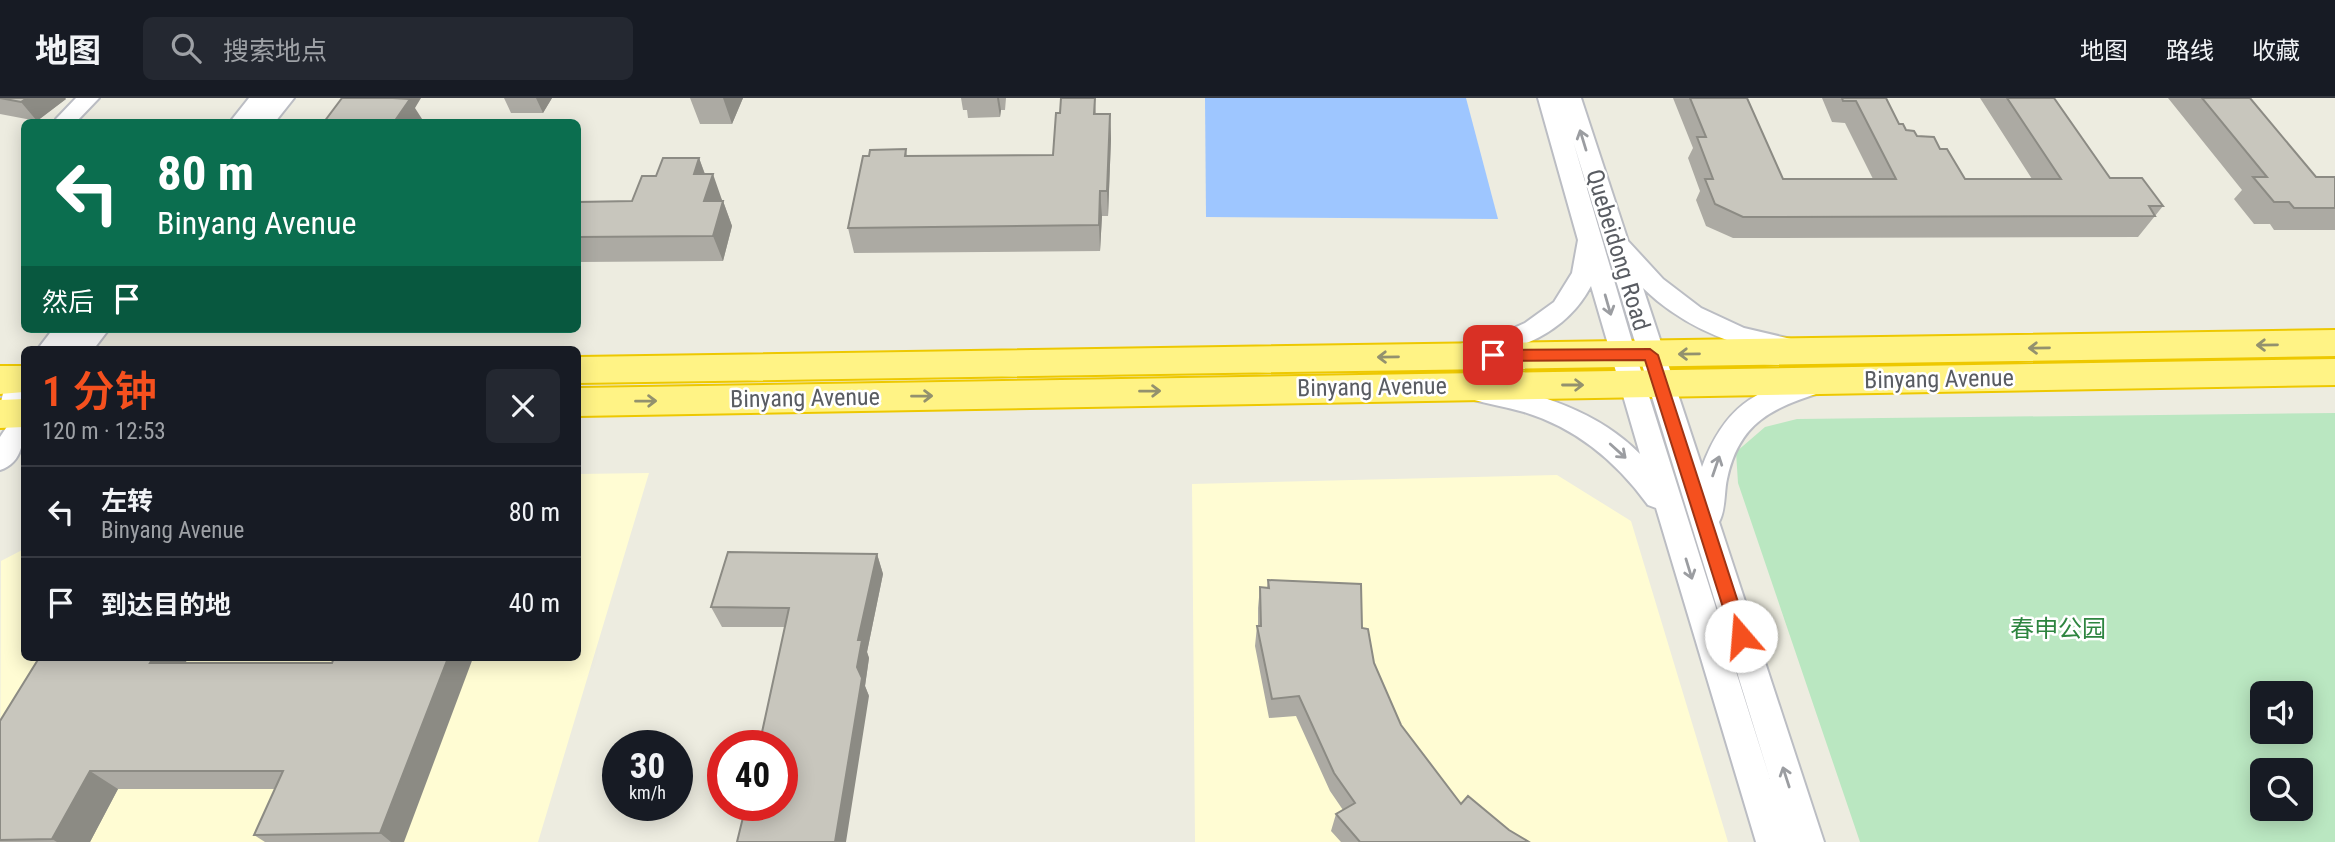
<!DOCTYPE html>
<html lang="zh">
<meta charset="utf-8">
<style>
:root{--surface:#171b24;--page:#242831;--text:#f1f3f6;--muted:#9ea1a6;--line:#363941;--accent:#f5501e}
body{margin:0;font-family:"Roboto Condensed","Noto Sans SC",sans-serif;background:var(--page);color:var(--text);height:100vh;display:flex;flex-direction:column;font-size:26px;white-space:nowrap}
*{box-sizing:border-box;margin:0}
p{font-size:23px;color:var(--muted)}
.icon{flex:none;width:38px;height:38px;fill:none;stroke:currentColor;stroke-width:2;stroke-linecap:round;stroke-linejoin:round}
.map{position:relative;flex:1;overflow:hidden}
.panel{position:absolute;left:21px;top:248px;width:560px;height:315px;display:flex;flex-direction:column;background:var(--surface);border-radius:10px;box-shadow:0 4px 18px #0003}
.panel>*{flex:none}
.top-card{position:absolute;left:21px;top:21px;width:560px;height:214px;border-radius:10px;box-shadow:0 4px 18px #0003;background:#0b6e4f;color:#fff;overflow:hidden}
.fabs{position:absolute;left:2250px;top:583px;display:grid;gap:14px}
.fabs a{display:grid;place-items:center;width:63px;height:63px;border-radius:10px;background:var(--surface);box-shadow:0 4px 18px #0003;font-size:35px}
.speed{position:absolute;left:602px;top:632px;display:flex;gap:14px;font-size:35px;font-weight:700;text-align:center}
.speed>*{display:grid;place-content:center;width:91px;height:91px;border-radius:50%;background:var(--surface);box-shadow:0 4px 18px #0003;line-height:1}
.speed small{font-size:18px;font-weight:400}
.speed .limit{border:10px solid #d22;background:#fff;color:#111}
.pin{position:absolute;display:grid;place-items:center;width:60px;height:60px;color:#fff;margin:-30px;border-radius:14px;box-shadow:0 4px 10px #0006}
.me{position:absolute;width:77px;margin:-38px;rotate:342deg;stroke-linejoin:round;filter:drop-shadow(0 0 5px #0008)}
.turn{display:flex;align-items:center;gap:24px;height:147px;padding:0 21px;font-size:32px}
.turn .icon{width:91px;height:91px;stroke-width:2.5}
.turn b{display:block;font-size:49px;line-height:60px}
.then{display:flex;align-items:center;height:66px;padding:0 21px;background:#0003;gap:14px;font-size:26px}
.round{display:grid;place-items:center;flex:none;width:74px;height:74px;border-radius:10px;background:var(--page)}
.summary{display:flex;align-items:center;justify-content:space-between;height:119px;padding:0 21px}
h1{font-size:42px;font-weight:600;line-height:52px;color:var(--accent)}
ul{padding:0;list-style:none}
li{display:flex;align-items:center;gap:21px;height:91px;padding:0 21px;border-top:2px solid var(--line)}
li div{flex:1}
li b{display:block;font-size:26px}
li em{font-style:normal}
header{display:flex;align-items:center;gap:42px;box-sizing:border-box;height:98px;padding:0 35px;background:var(--surface);border-bottom:2px solid var(--line)}
header strong{font-size:33px}
nav{display:flex;gap:38px;margin-inline-start:auto;font-size:24px}
.search{width:490px;height:63px;background:var(--page);display:flex;align-items:center;gap:18px;box-sizing:border-box;padding:0 24px;border-radius:10px;color:var(--muted);font-size:26px}
.map>svg:first-child{display:block}
</style>
<header>
<strong>地图</strong>
<div class="search"><svg class="icon" aria-label="search" viewBox="0 0 24 24"><circle cx="10" cy="10" r="6"/><path d="M15 15l6 6"/></svg>搜索地点</div>
<nav><a>地图</a><a>路线</a><a>收藏</a></nav>
</header>
<div class="map">
<svg width="2335" height="744" viewBox="0 0 2335 744">
<rect width="100%" height="100%" fill="#edece0"/>
<path fill="#fffcd3" d="M649,375L538,744H0L1,463L24,451V560H578V376Z
M1557,377L1631,423L1728,744H1195L1192,386Z"/>
<path fill="#bae7c1" fill-rule="evenodd" d="M2335,315V744H1860L1738,385L1736,354L1765,329L1797,321ZM2263,595H2301V634H2263ZM2263,672H2301V710H2263Z"/>
<path fill="#9ec6ff" d="M1205,0H1466L1498,121L1206,119Z"/>
<g fill="none" stroke-linecap="round" stroke-linejoin="round">
<g stroke="#bbbdc3" stroke-width="4">
<path id="minor" d="M76,0H99L76,24H58L56,21Z
M249,0H294L275,24H230Z
M1538,0H1581L1628,143L1663,181L1701,210L1744,230L1791,241L1795,248L1791,255L1782,257C1730,247 1682,228 1643,190L1702,369C1724,310 1753,292 1813,277L1822,280L1826,287L1822,294C1772,310 1739,324 1727,381C1724,394 1726,411 1719,424L1824,744H1756L1656,410L1648,407C1616,363 1576,330 1524,314C1506,309 1488,306 1471,301L1467,294L1471,287L1480,284C1538,295 1598,313 1640,356L1591,188C1565,237 1516,253 1465,263L1456,261L1452,254L1456,247L1496,238L1525,225L1554,204L1572,175L1578,142ZM1573,43L1770,681L1636,257Z
M53,231H81L79,234L82,231H109L93,252H66L69,248L65,252H37Z
M24,273V303L15,317L24,315C24,337 25,364 0,372V339L8,327L0,329C0,307 0,281 24,273Z"/>
</g>
<g stroke="#edc800" stroke-width="4">
<path id="highway" d="M2335,232V258L578,285V259Z
M2335,261V287L578,318V290Z
M0,268H24V294L0,296Z
M24,301V329L0,330V302Z"/>
</g>
<use href="#minor" fill="#fff" fill-rule="evenodd"/>
<use href="#highway" fill="#fff385" fill-rule="evenodd"/>
</g>
<path fill="#acaaa3" d="M0,0H65L66,1L37,23L0,16Z
M504,0H552L543,15H511Z
M690,0H743L732,26H700Z
M961,0H1006L1005,12H1001L1000,19L968,20L967,12H963Z
M1095,0L1096,16H1110L1111,41L1108,118H1102L1100,153L854,155L848,130L869,58L906,51L907,58L1053,57L1060,15Z
M1673,0H1747L1783,81H1873L1845,25L1832,24L1822,0H1886L1899,26L1906,32L1940,51L1965,81H2032L1980,0H2054L2110,80L2163,108L2138,139L1733,140L1706,128L1696,102L1700,93L1688,60L1693,50Z
M2168,0H2250L2316,79H2335V132H2274L2270,126H2254L2234,101L2242,92Z
M699,60L705,76L722,102L721,103H723L732,128L723,163L578,164V104L632,103L656,78Z
M877,456L883,476L867,554L869,560L865,588L869,598L785,529H722L711,509Z
M1268,482L1362,530L1374,565L1401,627L1461,706L1509,732L1529,744H1341L1331,733L1336,716L1343,712L1330,693L1296,618L1269,620L1255,548L1257,528H1258V510L1260,489L1267,490Z
M187,562L185,565L404,744H265L254,737L275,691H118L90,744H0V623Z"/>
<path fill="#8c8b84" d="M27,0H65L66,1L37,23L21,4Z
M393,0H421L415,10L424,24H394Z
M536,0H552L543,15Z
M723,0H743L732,26Z
M997,0H999L1001,12L1000,19Z
M1110,16L1111,41L1108,118L1107,93Z
M699,60L708,85L694,76Z
M713,76L722,102L714,128L704,103Z
M1100,93L1102,118L1100,153L1099,127Z
M723,103L732,128L723,163L713,138Z
M877,456L883,476L867,554L869,560L865,588L869,598L846,744H835L857,569L858,542Z
M153,560H185L187,562L175,585L150,565Z
M448,560H473L404,744H391L380,735Z
M90,673L118,691L90,744H57L52,741Z"/>
<path fill="#c8c6bd" stroke="#8c8b84" stroke-width="2" d="M0,0H27L21,4Z
M342,0H393L410,1L394,24H324Z
M1061,0H1095L1094,16H1110L1107,93H1100L1099,127L848,130L863,58H869L870,52L906,51L905,58L1053,57L1056,15H1060Z
M1690,0H1747L1783,81H1896L1856,3H1843L1842,0H1886L1899,26H1903L1906,32L1914,33L1917,38L1934,39L1940,51H1947L1965,81H2061L2007,0H2054L2110,80H2142L2163,108H2149L2155,118L1743,119L1715,106L1705,81H1713L1697,39H1706Z
M2202,0H2250L2316,79H2335V110H2294L2289,104H2274L2253,79H2267Z
M663,60H699L694,76H713L704,103H723L713,138L578,139V104L632,103L642,78H656Z
M728,454L877,456L858,542H862L857,569L862,580L835,744H737L746,707H782V648H759L789,510L711,509Z
M1268,482L1361,486L1362,530L1368,531L1374,565L1401,627L1461,706L1468,698L1509,732L1529,744H1360L1336,716L1355,705L1334,675L1299,598L1272,601L1257,528H1261L1260,489L1269,490Z
M39,560H153L150,565H332L334,560H448L380,735L254,737L283,673H90L52,741L0,742V623Z"/>
<defs><path id="oneway-shaft" d="M-6 0H5M1.5-3L5.5 0L1.5 3" fill="none" stroke-width="1.6" stroke-linecap="round" stroke-linejoin="round" transform="scale(1.75)"/></defs>
<g stroke="#9b9da1">
<use href="#oneway-shaft" transform="translate(1583 42) rotate(-107)"/>
<use href="#oneway-shaft" transform="translate(1608 207) rotate(74)"/>
<use href="#oneway-shaft" transform="translate(1618 353) rotate(42)"/>
<use href="#oneway-shaft" transform="translate(1716 368) rotate(-71)"/>
<use href="#oneway-shaft" transform="translate(1689 471) rotate(73)"/>
<use href="#oneway-shaft" transform="translate(1786 679) rotate(-108)"/>
</g>
<g stroke="#93916e">
<use href="#oneway-shaft" transform="translate(2267 247) rotate(179)"/>
<use href="#oneway-shaft" transform="translate(2039 250) rotate(179)"/>
<use href="#oneway-shaft" transform="translate(1689 256) rotate(179)"/>
<use href="#oneway-shaft" transform="translate(1388 259) rotate(179)"/>
<use href="#oneway-shaft" transform="translate(1573 287)"/>
<use href="#oneway-shaft" transform="translate(1150 293) rotate(-1)"/>
<use href="#oneway-shaft" transform="translate(922 298) rotate(-1)"/>
<use href="#oneway-shaft" transform="translate(646 303) rotate(-1)"/>
</g>
<path fill="#f5501e" stroke="#9f3414" stroke-width="2" d="M1650,251L1658,257L1749,538L1741,546L1732,538L1645,262L1493,263L1486,257L1493,252Z"/>
<g text-anchor="middle" stroke-width="5" stroke-linejoin="round" paint-order="stroke">
<g font-size="24" fill="#595c62" stroke="#fff">
<text transform="translate(1618 152) rotate(73)" y="8">Quebeidong Road</text>
<text transform="translate(1939 281) rotate(-1)" y="8">Binyang Avenue</text>
<text transform="translate(1372 289) rotate(-1)" y="8">Binyang Avenue</text>
<text transform="translate(805 300) rotate(-1)" y="8">Binyang Avenue</text>
</g>
<g font-size="24" fill="#2e8540" stroke="#fff">
<text x="2058" y="539">春申公园</text>
</g>
</g>
</svg>
<div class="fabs">
<a><svg class="icon" aria-label="sound" viewBox="0 0 24 24"><path d="M4 9h4l5-4v14l-5-4H4zM17 9q2 3 0 6"/></svg></a>
<a><svg class="icon" aria-label="search" viewBox="0 0 24 24"><circle cx="10" cy="10" r="6"/><path d="M15 15l6 6"/></svg></a>
</div>
<div class="speed"><div>30<small>km/h</small></div><div class="limit">40</div></div>
<div class="pin" style="left:1493px;top:257px;background:#d93025"><svg class="icon" aria-label="arrive" viewBox="0 0 24 24"><path d="M6 21V4h12l-3 4 3 4H6"/></svg></div>
<svg class="me" style="left:1741px;top:538px" viewBox="-20 -20 40 40"><circle r="19" fill="#fff"/><path d="M0-13L10 11 0 6-10 11z" fill="#f5501e"/></svg>
<div class="top-card">
<div class="turn"><svg class="icon" aria-label="left" viewBox="0 0 24 24"><path d="M17 20v-9H6M10 6l-5 5 5 5"/></svg><div><b>80 m</b>Binyang Avenue</div></div>
<div class="then">然后<svg class="icon" aria-label="arrive" viewBox="0 0 24 24"><path d="M6 21V4h12l-3 4 3 4H6"/></svg></div>
</div>
<section class="panel">
<div class="summary"><div><h1>1 分钟</h1><p>120 m · 12:53</p></div><a class="round"><svg class="icon" aria-label="close" viewBox="0 0 24 24"><path d="M6 6l12 12M18 6L6 18"/></svg></a></div>
<ul>
<li><svg class="icon" aria-label="left" viewBox="0 0 24 24"><path d="M17 20v-9H6M10 6l-5 5 5 5"/></svg><div><b>左转</b><p>Binyang Avenue</p></div><em>80 m</em></li>
<li><svg class="icon" aria-label="arrive" viewBox="0 0 24 24"><path d="M6 21V4h12l-3 4 3 4H6"/></svg><div><b>到达目的地</b></div><em>40 m</em></li>
</ul>
</section>
</div>
